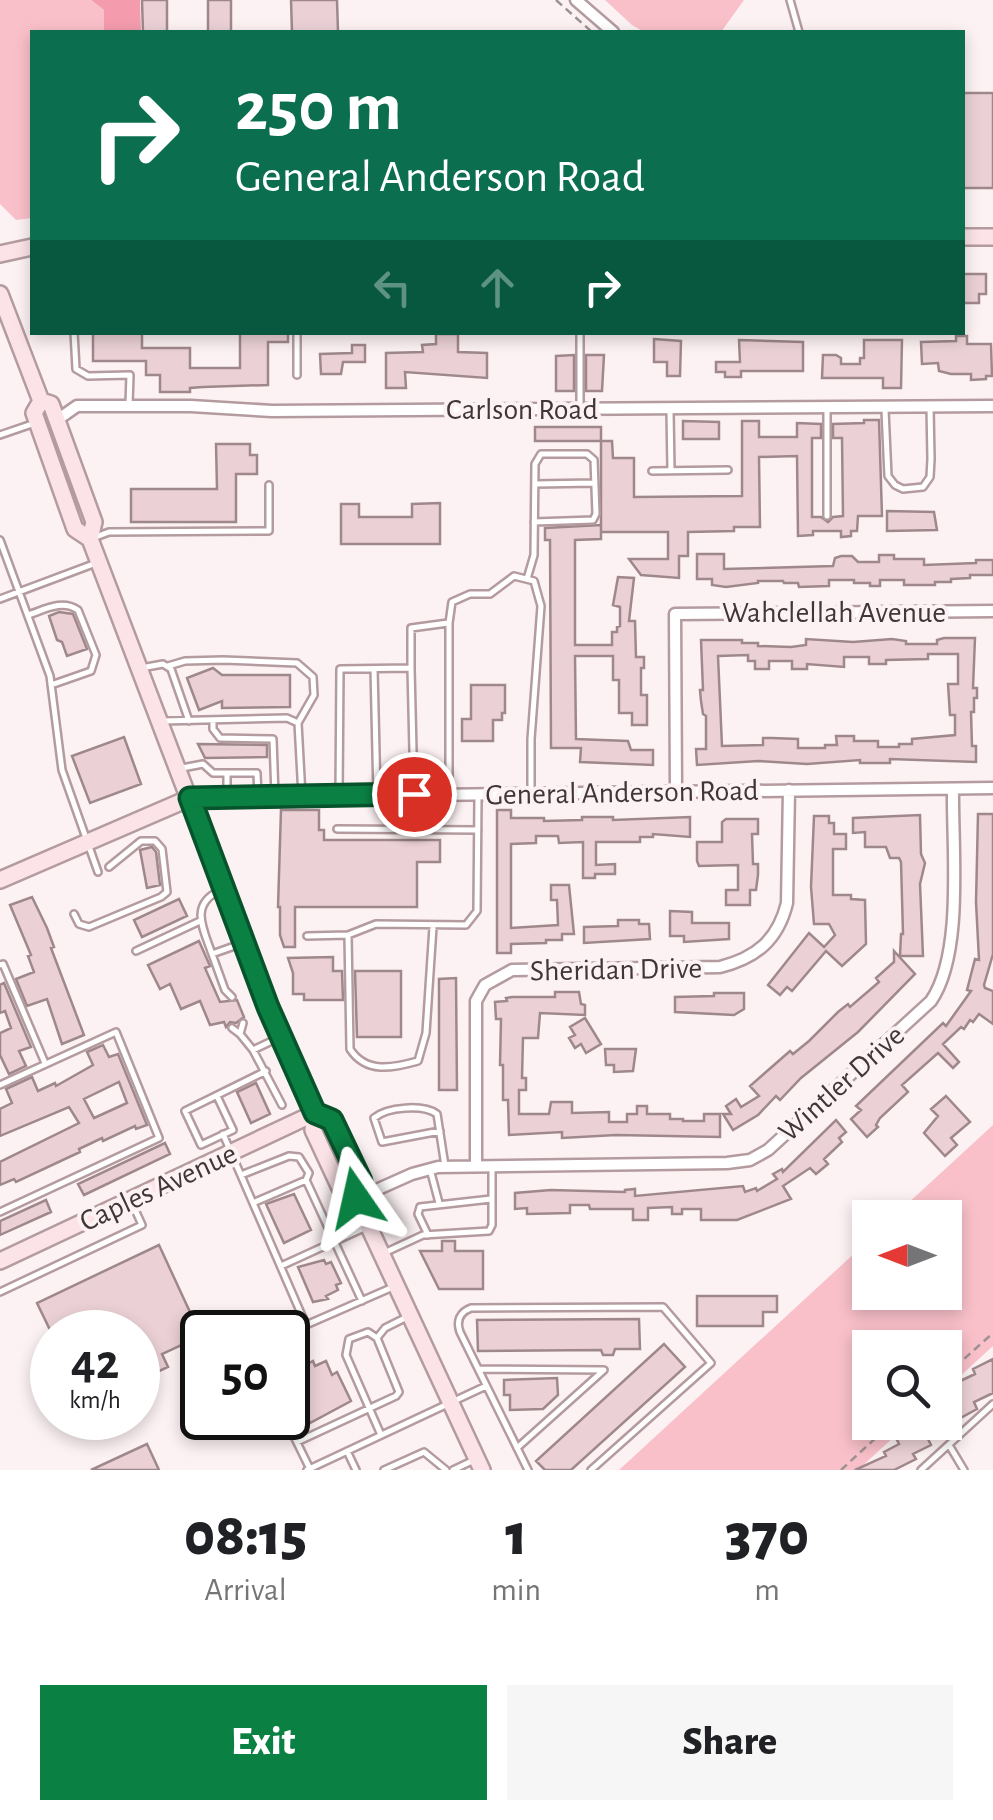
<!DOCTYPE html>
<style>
:root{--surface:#fff;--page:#f6f6f6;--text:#202124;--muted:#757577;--accent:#0b8043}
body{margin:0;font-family:"Alegreya Sans",sans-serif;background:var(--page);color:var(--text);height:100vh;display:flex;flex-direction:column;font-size:38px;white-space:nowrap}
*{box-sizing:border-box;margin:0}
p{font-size:32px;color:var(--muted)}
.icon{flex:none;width:55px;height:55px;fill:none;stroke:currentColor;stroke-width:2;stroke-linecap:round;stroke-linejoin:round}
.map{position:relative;height:1470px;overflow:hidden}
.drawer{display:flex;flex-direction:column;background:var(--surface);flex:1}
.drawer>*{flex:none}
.guide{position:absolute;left:30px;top:30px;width:935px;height:305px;border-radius:0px;box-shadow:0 5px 15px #0003;background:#0b6e4f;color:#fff;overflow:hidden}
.needle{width:65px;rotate:270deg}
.buttons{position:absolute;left:852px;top:1200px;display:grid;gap:20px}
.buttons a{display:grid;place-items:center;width:110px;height:110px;border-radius:0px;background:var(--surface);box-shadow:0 5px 15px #0003;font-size:50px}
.speed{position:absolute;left:30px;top:1310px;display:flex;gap:20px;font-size:50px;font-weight:700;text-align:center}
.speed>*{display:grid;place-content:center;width:130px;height:130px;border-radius:50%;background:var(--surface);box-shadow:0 5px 15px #0003;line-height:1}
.speed small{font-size:25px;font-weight:400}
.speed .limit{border:5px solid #111;border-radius:15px;background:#fff;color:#111}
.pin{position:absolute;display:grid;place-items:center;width:85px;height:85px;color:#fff;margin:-42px;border:5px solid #fff;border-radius:50%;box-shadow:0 2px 10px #0007}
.me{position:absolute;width:110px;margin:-55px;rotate:349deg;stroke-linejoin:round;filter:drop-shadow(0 0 8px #0008)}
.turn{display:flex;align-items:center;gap:35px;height:210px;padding:0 40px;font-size:45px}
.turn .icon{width:130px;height:130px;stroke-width:2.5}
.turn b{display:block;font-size:70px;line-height:85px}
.lanes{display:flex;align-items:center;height:95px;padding:0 40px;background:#0003;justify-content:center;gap:50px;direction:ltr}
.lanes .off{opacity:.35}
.eta{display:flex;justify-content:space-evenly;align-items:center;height:170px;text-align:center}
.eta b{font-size:60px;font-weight:800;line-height:70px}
.cta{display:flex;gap:20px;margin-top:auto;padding:20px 40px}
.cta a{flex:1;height:115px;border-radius:0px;background:var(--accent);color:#fff;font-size:40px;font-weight:800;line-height:115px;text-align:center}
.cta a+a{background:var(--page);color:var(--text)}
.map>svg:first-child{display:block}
</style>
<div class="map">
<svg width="993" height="1470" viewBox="0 0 993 1470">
<rect width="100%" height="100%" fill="#fdf2f3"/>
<path fill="#f9c0c9" d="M0,0H91L104,10V32H32V218L16,220L0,204Z
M605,0H744L721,32H644L632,25Z
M993,1125V1346L945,1390V1348H870V1422L909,1423L858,1470H619L870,1239V1292H945V1218L893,1217Z"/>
<path fill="#f49cad" d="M91,0H140L141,32H104V10Z"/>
<path fill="#ebd1d5" stroke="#9f888b" stroke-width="2.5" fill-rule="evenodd" d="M142,0H167V32H143Z
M208,0H231V32H208Z
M291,0H337L338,32H292Z
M962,93H993V188H962Z
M962,274H986V294H979V303H962Z
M93,332H142V348H190V368H240V332H288V342H268V385L203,387L190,388V392H160V375H146V361H93Z
M436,334H458V352L487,353V378L405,372L406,388H386V353L423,352L422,345L436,344Z
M956,336H967V344H991L992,376H986V379L971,380V374H951L939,371L938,363L922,364L921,342L956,341Z
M654,339L681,341L680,376H667V362H654Z
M739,340L803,342V371H741V377H725V372H716V362H740Z
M864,340H902L901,388H883V378H822L823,355H836L841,358V364H860V358H864Z
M352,345H365V362H343L341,374H321L320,354L352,353Z
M574,355V391H556V356Z
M586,355H604L602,391H586Z
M864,420H879L882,516H858L857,531H851V536L841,537V531H813V535L798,536L797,456L759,457L760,527H734V531L688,532V556H679V578L641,575L629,559H668V532H601V441H612L613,458H634V497L742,496V421H759V437H797V423L821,424V438H812V517H821L828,522L833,517L843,516L842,438H833V424L864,423Z
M683,421L719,422V439H683Z
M535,427H601V441H535Z
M216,444H250V455H257V474H236V522H131V489H217Z
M440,503V544H341V504H359V517H412V504Z
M887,511L934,512L937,530L887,531Z
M601,525V539L575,540V645H612V632H617V627L620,626V607L613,605L618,577L634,578L629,621H635L636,657H644V668H641V695H647V725H632V713H619V680H613V656H575L576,739L628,741L631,750H653V765L580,762L581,748H551L550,540H545V528Z
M697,554H724V569L833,566L835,558L841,556H852L858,562H879V555H894V559H924V565L976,563V560H993V575H970V578L951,579V582H935V585H904V580H880V586H870V583H854V580H829V586L799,587L798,583H784L783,581H758V583L726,587L712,585V579H697Z
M59,612L73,614L87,649L67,656L62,642L57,640L49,616Z
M944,638H975L973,688H977V698H974V712H971L972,746H976V762L890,759V763H860V760L807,764L758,761L697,765L696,749H706V716L703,714L701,701L700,690H703L701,640H742V643H758V646L791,647L806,645V639L853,642L892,639L906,641V644H937V640ZM928,654H958V684H948L950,715H955V735L912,739V744H899V747H878V741H854V736H836L837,745H825V748H798V739L772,738H763V745L722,746L718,656L748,655V661H755V669H769V661H792V669H807V664L844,667V657H869V664H886V660L928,659Z
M213,668L222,675H290V707L222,708V701L199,710L187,678Z
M471,685H505V713H502V720H493V741H462V719H471Z
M124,737L141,784L90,803L72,756Z
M198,744L267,745V757L205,758Z
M281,810H319V830H324V840H440V862H417V907H295V947H284L280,935V907H278Z
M497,810H511V818H544V821L582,820V817H613V820L690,817V837L653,834V837H640V842H596V865L615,864V874H595V878H583V842L559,843L558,836H536V843L511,844V928L558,925L557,900H551V885H569L574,934H562V940H546V943L511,944V953H497Z
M978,814H993V954L984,985L985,988L993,991V1024L979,1014L973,1022L970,1020L964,1029L961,1027L943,1044L959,1062L953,1068L938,1053L902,1085L908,1092L880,1118L876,1125L878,1127L867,1137L851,1119L861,1110L856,1106L943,1023L946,1026L971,991L967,990L975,959L979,960L976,902Z
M920,815L921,854L925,863L920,884L923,956H900L901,934H903L901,862L899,858H890L886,847H865V832L853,833V818Z
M814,816H829V823H834V834H846V849H833V895H851V899L865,900L866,944L842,966L826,951L792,991L787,987L780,995L768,985L809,933L824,947L835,935L829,924H814L811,887Z
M726,819H758V834H752L753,864H758V875L756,890H750V905H726V890H738V865L699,866L697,861V842H722V822Z
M152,847L156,852L160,885L147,888L140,850Z
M32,897L47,928L54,947L51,948L84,1035L62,1044L47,999L27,1006L16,979L34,972L28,956L31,955L10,905Z
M179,899L187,916L142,937L134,920Z
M670,911L692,912V923H729V939L684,942V936H670Z
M618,920H639V924H649L650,939L584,943V927L618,926Z
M199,941L210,966L205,968L220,1002L237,1000L244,1017L236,1023L230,1022L226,1027L224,1022L210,1025L200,1001L181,1009L170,984L160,989L148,965Z
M894,951L915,974L858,1032L801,1078L780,1100L776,1096L758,1115L733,1130L723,1114H731L726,1106L736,1099L741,1107L759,1096L750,1086L790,1051L793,1054L809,1041L838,1012L848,1004L850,1007L879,982L876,978L894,962Z
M333,957V971H342L343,1000H304V994H293V973L288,958Z
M355,971H401V1037H357Z
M456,978L457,1090H439V979Z
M4,983L31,1047L19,1051L26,1066L9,1074L0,1055V1033L11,1028L5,1011L0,1013V985Z
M555,992H579L581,1004L585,1005V1015L540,1013L538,1038H523L522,1078H526V1090H519V1114H549L551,1102H572V1113L609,1112V1122H627V1114H637V1106H647V1114H670V1119H683V1121H704V1114H720V1137L616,1135L562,1138V1132L509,1135L508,1100H503V1065H500L501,1019H496L495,1002L507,1001L506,998L512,997H555Z
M714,993H744V1009L734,1015L675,1012V997L714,996Z
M585,1018L601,1044L586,1053L581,1044L575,1048L569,1038L575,1035L570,1027Z
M103,1045L109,1057L118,1054L147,1125L136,1129L135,1126L103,1141L102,1138L79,1149L80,1152L16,1182L14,1179L0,1185V1162L79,1123L69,1107L0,1136V1109L12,1103L6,1089L32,1077L38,1091L55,1083L56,1086L93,1065L87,1052ZM119,1082L127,1103L94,1118L84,1099Z
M605,1049H636L633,1071L614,1072V1065H606Z
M256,1083L270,1114L251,1123L237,1092Z
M946,1096L970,1122L951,1138L957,1145L945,1156L924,1133L938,1116L931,1109Z
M836,1120L846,1132L839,1138L842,1142L824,1159L828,1164L816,1174L810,1168L783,1186L791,1199L737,1220H701V1209H682V1214H672V1207L648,1208V1220H633V1209H590L589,1205H570V1213L527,1214V1208L515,1209V1193L551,1190L625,1192V1190L635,1189V1196L743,1186L745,1192L756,1188L757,1191L777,1179L773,1174L782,1169L783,1172Z
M165,1143L170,1154L84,1195L78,1184Z
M294,1194L311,1230L284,1243L266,1204Z
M46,1200L51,1212L0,1235V1221Z
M442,1241H455V1251H483V1289H439L420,1251H442Z
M159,1245L201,1336L162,1354L168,1367L138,1381V1332H51L37,1303Z
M324,1260L326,1264L331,1262L341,1283L336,1285L338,1290L326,1296L328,1299L313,1302L298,1267Z
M697,1296H777V1312H763V1326H697Z
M639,1319L640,1349H615L613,1355H603L601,1350L478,1351L477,1320Z
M295,1331L309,1363L313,1361L315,1366L326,1361L332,1375L337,1372L351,1401L310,1423L290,1378L294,1376L288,1358V1335Z
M664,1344L685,1367L571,1470H545L536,1461Z
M993,1359V1393L974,1402L977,1409L955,1421L945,1394L958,1388L956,1383L975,1374L973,1369Z
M557,1378L558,1395L543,1409L510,1410V1395H504V1380Z
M913,1422H942L946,1431L928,1439L931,1445L913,1454L916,1459L894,1470H855L886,1456L884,1452L899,1444L897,1440L917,1430Z
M147,1444L159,1470H91Z"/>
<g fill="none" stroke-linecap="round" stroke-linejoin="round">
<g stroke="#b49b9f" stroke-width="10">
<path id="lane" d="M790,0L799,32
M74,332L76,369L88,376L130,375L129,404
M297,332V375
M580,409V332
M827,410V516
M885,410L888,476L895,485L903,489L923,487L930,477L931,459L930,407
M670,411L671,470
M0,435L35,423
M652,471L728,470
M535,484L595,483
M93,538L109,532L269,531V485
M0,540L50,676L62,770L98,872
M527,579L534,555L535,464L541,454H587L594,460L596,514L593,520L534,522
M0,599L96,563
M28,615C44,610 62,599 78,610L96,655L91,671L51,685
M168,666L185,661L223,660L297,663L313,677L314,695L298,723L302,796
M141,668L163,664L171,669L189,721
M411,668V628L448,623
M374,669L377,795
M213,720V729L220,738L273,739L275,796
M162,721L287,718L298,723
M182,768L203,764L213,773H257L258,797
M449,794V623L452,602L470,594H490L514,576L534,581L541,606L531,739V793
M227,795V773
M339,795L340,669L411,668L414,793
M337,829L478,830
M221,890C189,904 203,928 212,954L243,943
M74,914L79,924L89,927L161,897L167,892L162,849L155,841H141L109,867
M348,935L350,1049C366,1074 393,1068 418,1061L426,1033L433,927
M307,936L348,935L376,924L466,925L477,911L478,797
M136,951L200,921
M212,954L225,990L232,997
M0,965L3,964L45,1063
M243,1023L240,1034L253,1050L276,1039
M232,1028L240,1034
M253,1050L282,1105
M0,1085L116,1032L159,1138L0,1212
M217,1096L233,1130L201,1145L185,1111L266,1071
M440,1131L382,1142L374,1118C387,1107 423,1104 437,1114L445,1166
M223,1134L306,1325L393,1287
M430,1169L439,1203
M241,1175L289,1156L299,1157L309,1173L306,1180L362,1301
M253,1203L306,1180
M428,1235L418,1214L420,1207L491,1199
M384,1253L423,1235L489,1231L492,1225V1168
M281,1266L364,1228
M0,1292L142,1225L132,1203
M377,1338L368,1332L349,1339L346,1355L381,1435
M479,1369L604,1370L517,1448
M285,1418L310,1469
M297,1442L396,1396L399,1392L377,1338L385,1328L409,1316
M949,1445L964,1470
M347,1451L356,1470
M307,1470L486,1386
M384,1470L424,1452L446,1470
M453,1470L474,1460
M528,1470L460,1332C456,1321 460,1312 471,1308L663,1307L711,1363L591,1470
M921,1470L993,1404"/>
</g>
<g stroke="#b49b9f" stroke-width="15">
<path id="street" d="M576,0L613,32
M57,420L77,406H191L272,411L993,406
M676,791L675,614L993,611
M190,798L993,788
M476,1165V1001L485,985L512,970L720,967C756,958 778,940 787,903L789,790
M356,1199L412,1174L438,1167L727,1163L750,1160L768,1150L931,1001C964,953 952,848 953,789"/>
</g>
<g stroke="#b49b9f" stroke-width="20">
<path id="secondary" d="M962,237H993
M0,254L32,247
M0,294L41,401L51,404L94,522L90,539L268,1007L315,1113L313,1130L341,1190L356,1199L482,1470
M41,401L34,413L75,529L90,539
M0,880L190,798
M315,1113L332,1120L361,1181L356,1199
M0,1261L315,1113"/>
</g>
<path stroke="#9d9293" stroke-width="2.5" stroke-dasharray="8 5" stroke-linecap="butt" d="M556,0L592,32
M945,1376L993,1333
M841,1470L893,1422"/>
<use href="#lane" stroke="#fff" stroke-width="5"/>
<use href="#street" stroke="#fff" stroke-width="10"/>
<use href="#secondary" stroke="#fbe3e8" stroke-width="15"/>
</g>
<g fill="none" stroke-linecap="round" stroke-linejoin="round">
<g stroke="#07532c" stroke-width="25">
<path id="route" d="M356,1198L361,1181L332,1120L315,1113L268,1007L190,798L414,794"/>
</g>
<use href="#route" stroke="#0b8043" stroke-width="18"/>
</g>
<g text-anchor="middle" stroke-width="8" stroke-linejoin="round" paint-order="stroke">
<g font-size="30" fill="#403537" stroke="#fdf2f3">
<text x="522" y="419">Carlson Road</text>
<text x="834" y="622">Wahclellah Avenue</text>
<text transform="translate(622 792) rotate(-1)" y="10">General Anderson Road</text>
<text transform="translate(616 969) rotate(-1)" y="10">Sheridan Drive</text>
<text transform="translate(841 1083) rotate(-42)" y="10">Wintler Drive</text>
<text transform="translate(158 1187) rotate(-25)" y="10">Caples Avenue</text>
</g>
</g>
</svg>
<div class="buttons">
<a><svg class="needle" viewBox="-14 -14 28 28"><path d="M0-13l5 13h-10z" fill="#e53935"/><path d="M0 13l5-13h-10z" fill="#757577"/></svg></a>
<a><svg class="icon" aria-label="search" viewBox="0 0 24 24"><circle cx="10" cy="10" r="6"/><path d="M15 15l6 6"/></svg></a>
</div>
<div class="speed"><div>42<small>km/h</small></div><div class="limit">50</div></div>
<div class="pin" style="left:414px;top:794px;background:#d93025"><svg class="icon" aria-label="arrive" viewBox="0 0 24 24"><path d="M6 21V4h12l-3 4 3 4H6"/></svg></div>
<svg class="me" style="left:356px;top:1198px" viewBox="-20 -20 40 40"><path d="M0-17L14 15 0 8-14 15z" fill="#0b8043" stroke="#fff" stroke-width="4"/></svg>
<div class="guide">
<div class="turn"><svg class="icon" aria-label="right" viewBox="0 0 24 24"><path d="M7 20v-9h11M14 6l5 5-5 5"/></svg><div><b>250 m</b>General Anderson Road</div></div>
<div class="lanes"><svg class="icon off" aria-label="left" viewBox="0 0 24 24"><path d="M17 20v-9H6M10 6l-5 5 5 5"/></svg><svg class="icon off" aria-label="ahead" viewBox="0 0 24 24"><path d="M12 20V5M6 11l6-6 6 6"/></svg><svg class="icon" aria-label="right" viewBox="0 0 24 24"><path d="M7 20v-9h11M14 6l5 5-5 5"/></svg></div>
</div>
</div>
<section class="drawer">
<div class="eta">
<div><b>08:15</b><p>Arrival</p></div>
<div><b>1</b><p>min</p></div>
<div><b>370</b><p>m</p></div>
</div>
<div class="cta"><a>Exit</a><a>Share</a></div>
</section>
